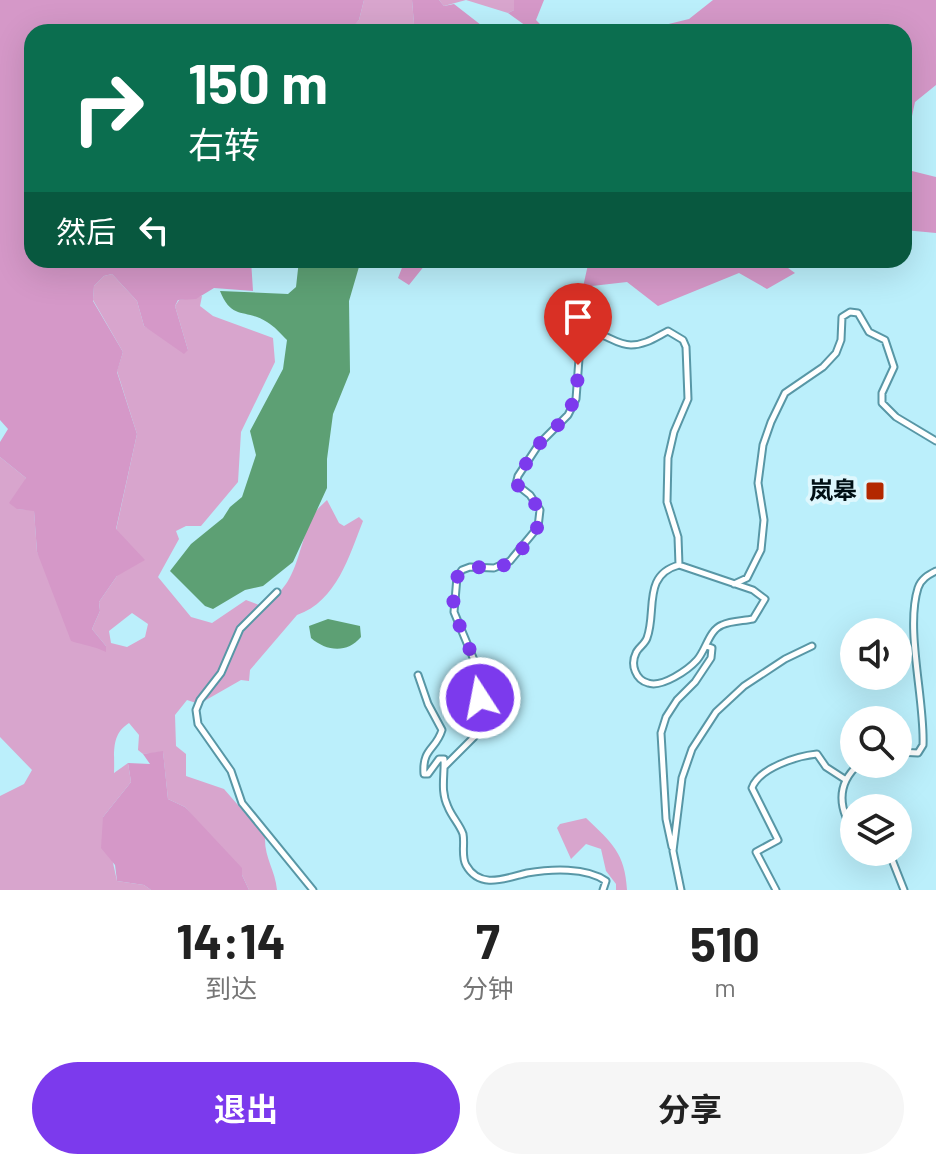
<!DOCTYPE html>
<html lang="zh">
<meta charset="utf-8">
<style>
:root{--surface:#fff;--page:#f6f6f6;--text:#222;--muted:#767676;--accent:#7c3aed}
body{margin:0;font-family:Barlow,"Noto Sans SC",sans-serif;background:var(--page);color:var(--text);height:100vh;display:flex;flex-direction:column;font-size:30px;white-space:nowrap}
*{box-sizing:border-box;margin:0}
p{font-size:26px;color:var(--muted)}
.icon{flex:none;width:44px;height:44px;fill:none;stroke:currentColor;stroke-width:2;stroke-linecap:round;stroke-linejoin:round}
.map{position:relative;height:890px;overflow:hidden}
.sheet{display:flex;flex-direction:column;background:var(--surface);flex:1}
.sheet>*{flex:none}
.banner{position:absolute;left:24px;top:24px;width:888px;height:244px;border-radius:24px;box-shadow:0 8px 32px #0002;background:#0b6e4f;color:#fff;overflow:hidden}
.tools{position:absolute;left:840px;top:618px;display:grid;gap:16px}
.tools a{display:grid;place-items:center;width:72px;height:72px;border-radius:50%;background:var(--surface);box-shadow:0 8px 32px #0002;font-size:40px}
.pin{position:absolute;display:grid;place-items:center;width:68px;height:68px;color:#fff;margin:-82px -34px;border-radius:50% 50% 50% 0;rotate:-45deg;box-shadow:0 0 8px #0007}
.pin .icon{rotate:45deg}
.me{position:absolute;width:88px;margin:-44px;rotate:349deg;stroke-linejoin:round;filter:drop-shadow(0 0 6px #0008)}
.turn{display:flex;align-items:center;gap:28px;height:168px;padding:0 32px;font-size:36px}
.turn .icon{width:104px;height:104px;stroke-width:2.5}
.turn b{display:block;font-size:56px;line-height:68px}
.then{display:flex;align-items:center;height:76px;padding:0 32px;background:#0003;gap:16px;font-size:30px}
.eta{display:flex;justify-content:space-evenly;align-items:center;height:136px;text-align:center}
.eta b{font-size:48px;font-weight:700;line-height:56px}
.cta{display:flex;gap:16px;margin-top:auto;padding:16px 32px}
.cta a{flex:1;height:92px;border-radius:48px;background:var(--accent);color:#fff;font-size:32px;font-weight:700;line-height:92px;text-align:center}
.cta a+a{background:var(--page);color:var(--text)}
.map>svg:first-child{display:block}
</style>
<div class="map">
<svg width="936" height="890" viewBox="0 0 936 890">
<rect width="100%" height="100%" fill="#bbeffb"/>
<path fill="#d8a5cd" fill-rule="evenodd" d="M364,0H412L414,24L411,32H357L352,27L359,20Z
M439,0H514L516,1L514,10L508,13L466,0L444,6Z
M112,274L137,301L144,326L188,350L175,306L179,300L202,296L200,306L213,316L273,338L275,362L241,432L238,482L201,526H186L176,531L179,539L158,577L191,617L212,623L246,600L259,605C300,590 296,546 314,514C317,509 323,504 327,500L339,523L344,526L359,517L363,521C349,556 337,601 297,615L250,670L249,681L241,680L199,704L187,700L175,715L176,746L186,754V776L224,789L265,836C264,858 275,869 277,890H249L242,875L185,807L168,799L163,752L143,754L138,750L139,735L129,723C110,735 115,754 114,773L128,763L131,782L103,817L117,881L144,885L151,890H0V796L24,784L32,770L0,737V457L26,478L17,509L34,510L37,552L92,645L106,646L92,629L100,611L99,602L117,576L116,530L137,434L117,371L123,352L93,300L94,286L104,276ZM132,613L148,624L145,637L127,647L111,643L109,631Z
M586,818C612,843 625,853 627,890H616V884L606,871L601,849L586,844L571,859L557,828L560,824Z"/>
<path fill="#d598c8" d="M0,0H364L359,20L353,27L357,32H32V260H251L253,291L214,288L196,299L178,300L175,306L188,350L184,354L144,326L137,301L112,274L104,276L94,286L93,301L123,352L117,372L137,434L116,529L145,560L117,576L99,602L100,611L92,629L106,646V652C94,646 83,645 71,641L37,552L34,511L17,509L9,503L26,478L0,457V442L8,429L0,420Z
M412,0H439L444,6L454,4L481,25L484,32H411L414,24Z
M514,0H544L536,20L548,32L534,26H526L508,13L514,10Z
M713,0H936V85L915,102L908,135H904V32H636L689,19Z
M904,169L936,177V233L904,230Z
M405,260H429L409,285L398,278Z
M589,260H777L795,273L767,289L739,273L658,306L627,282L583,287Z
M163,751L168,799L185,807L242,868V875L249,890H151L144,885L117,881L115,865L101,848L103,817L131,782L128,763L150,764L143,754Z"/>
<path fill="#5da074" d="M299,260H361L349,301L350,372L333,414L327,459V488L293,562L263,586L245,590L213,609L205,606L170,571L191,544L223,518L230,507L242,497L256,455L250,431L283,369L287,340C281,334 274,326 267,322C245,308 232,321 220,291L288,294L296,287Z
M328,619L360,626L361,637C347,654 326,651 311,638L309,626Z"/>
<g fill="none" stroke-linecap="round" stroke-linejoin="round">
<g stroke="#5897a6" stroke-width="9">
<path id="minor" d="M679,565L753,590L765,599L753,619C743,621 731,621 722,625C709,630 706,650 697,660C688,670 662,688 648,683C636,680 630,665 636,653C638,648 645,644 647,638C657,611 642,575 679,565Z
M734,584L747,578L761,550L764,520L758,483L763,445L771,422L785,393L823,367L836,353L841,340L842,317L850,312L858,313L869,332L885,340L894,367L882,393V403L896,417L936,441
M277,592L240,629L221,673L200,700L196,710L198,724L231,771L242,803L313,890
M418,675L428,704L442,730C436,750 422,748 424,774H428L439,759H444C445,775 440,791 448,807C452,817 460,825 463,834C465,844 461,856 466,865C480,890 506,878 527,873C551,869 586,867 606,881L603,890
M898,752L918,753L923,745C925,701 905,629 918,588C921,579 928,575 936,571
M445,766L474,737L480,727L482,715L474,660L454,612L457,577L462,570L470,567L494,568L510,561L538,527L540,510L530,495L516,484L518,476L539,444L568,415L576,399L581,332C603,329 613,345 631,345C645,345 656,337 668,331L683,340L686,347L688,399L674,432L668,458L667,502L678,537L679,565
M854,821L846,817C838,797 842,779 859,764
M672,847L666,819L661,733L666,717L677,700L695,682L711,658L712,648L706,646
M889,852L904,890
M681,890L673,851L682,778L692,749L716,712L744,686L785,659L812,646
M776,890L756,852L778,840L752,788C759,768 797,756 817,754L826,767L846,780"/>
</g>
<use href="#minor" stroke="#fff" stroke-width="5"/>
</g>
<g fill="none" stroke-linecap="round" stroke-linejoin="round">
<path stroke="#7c3aed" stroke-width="14" stroke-dasharray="0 25.2" d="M480,698C479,685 478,673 474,661C465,633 445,608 457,578C464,559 488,572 502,566C510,563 515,556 521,550C547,523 545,507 516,484L518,476L539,444L568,415L577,391L578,365"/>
</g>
<rect fill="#b32800" stroke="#def7fd" stroke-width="3" x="865" y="481" width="20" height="20" rx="4"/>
<g text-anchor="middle" stroke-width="8" stroke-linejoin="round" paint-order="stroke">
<g font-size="24" font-weight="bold" fill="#000f14" stroke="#def7fd" text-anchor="end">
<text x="857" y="499">岚皋</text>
</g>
</g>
</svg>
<div class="tools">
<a><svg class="icon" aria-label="sound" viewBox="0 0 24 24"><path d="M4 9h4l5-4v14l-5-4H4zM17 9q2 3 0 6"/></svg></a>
<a><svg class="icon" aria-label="search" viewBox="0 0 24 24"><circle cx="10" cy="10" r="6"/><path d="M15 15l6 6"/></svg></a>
<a><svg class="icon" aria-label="layers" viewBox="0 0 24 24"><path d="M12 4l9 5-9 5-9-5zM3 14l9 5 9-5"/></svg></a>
</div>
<div class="pin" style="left:578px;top:365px;background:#d93025"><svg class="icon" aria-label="arrive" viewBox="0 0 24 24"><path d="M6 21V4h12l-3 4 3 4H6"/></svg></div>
<svg class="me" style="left:480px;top:698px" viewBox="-20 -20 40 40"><circle r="17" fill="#7c3aed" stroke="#fff" stroke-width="3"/><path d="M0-11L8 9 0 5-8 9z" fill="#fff"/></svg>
<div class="banner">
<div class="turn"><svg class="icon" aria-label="right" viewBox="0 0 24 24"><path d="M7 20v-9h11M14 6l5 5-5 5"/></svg><div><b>150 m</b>右转</div></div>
<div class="then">然后<svg class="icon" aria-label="left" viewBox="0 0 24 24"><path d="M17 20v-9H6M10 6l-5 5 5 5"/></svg></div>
</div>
</div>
<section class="sheet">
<div class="eta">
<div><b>14:14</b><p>到达</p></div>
<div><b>7</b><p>分钟</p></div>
<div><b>510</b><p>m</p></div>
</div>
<div class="cta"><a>退出</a><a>分享</a></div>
</section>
